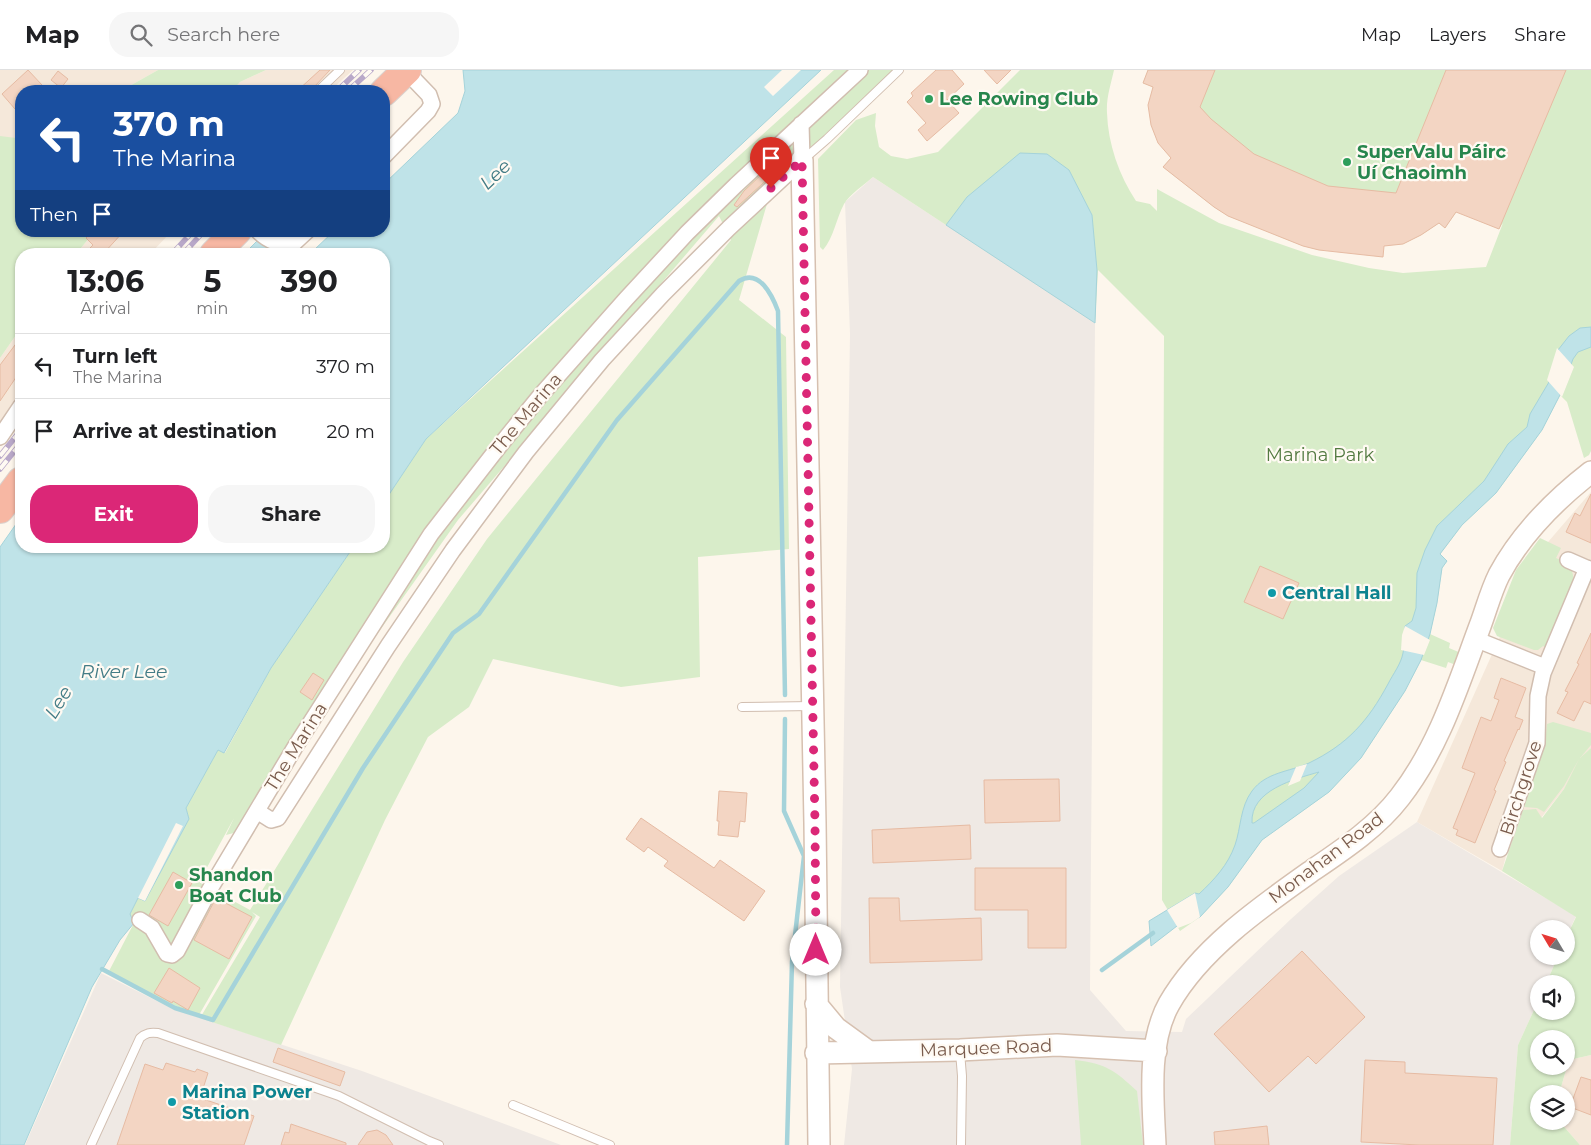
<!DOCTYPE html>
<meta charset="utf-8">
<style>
:root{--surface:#fff;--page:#f6f6f6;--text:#202124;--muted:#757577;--line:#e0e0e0;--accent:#db2777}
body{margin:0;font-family:Montserrat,sans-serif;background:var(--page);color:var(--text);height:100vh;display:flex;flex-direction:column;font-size:19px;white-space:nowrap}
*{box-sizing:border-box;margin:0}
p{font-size:16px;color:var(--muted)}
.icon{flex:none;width:28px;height:28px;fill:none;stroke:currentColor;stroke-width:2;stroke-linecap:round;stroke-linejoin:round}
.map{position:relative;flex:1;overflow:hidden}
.panel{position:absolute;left:15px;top:178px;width:375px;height:305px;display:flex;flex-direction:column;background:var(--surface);border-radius:20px;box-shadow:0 1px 4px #0004}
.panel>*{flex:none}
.banner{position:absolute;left:15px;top:15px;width:375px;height:152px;border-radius:20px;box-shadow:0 1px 4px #0004;background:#1a4fa0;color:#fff;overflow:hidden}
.needle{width:32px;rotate:308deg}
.tools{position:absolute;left:1530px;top:850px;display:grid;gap:10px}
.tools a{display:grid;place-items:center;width:45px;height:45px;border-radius:50%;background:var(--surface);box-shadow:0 1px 4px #0004;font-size:25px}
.pin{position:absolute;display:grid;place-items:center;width:42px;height:42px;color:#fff;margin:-51px -21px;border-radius:50% 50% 50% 0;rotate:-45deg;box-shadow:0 0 5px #0007}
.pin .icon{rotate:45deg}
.me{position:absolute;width:55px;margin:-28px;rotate:0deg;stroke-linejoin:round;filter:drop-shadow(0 0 4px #0008)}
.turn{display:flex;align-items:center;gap:18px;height:105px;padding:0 15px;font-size:22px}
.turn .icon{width:65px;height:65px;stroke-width:2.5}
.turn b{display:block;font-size:35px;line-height:42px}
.then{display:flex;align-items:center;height:48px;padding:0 15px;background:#0003;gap:10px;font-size:19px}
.eta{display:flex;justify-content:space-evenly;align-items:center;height:85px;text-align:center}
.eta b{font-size:30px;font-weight:700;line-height:35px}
.primary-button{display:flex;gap:10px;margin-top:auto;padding:10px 15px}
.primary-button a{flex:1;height:58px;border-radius:20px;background:var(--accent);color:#fff;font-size:20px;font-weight:700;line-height:58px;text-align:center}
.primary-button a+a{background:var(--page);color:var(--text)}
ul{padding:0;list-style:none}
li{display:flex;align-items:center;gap:15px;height:65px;padding:0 15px;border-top:1px solid var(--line)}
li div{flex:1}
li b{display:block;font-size:19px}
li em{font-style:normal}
header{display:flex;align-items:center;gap:30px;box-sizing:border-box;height:70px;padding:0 25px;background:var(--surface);border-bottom:1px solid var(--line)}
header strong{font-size:24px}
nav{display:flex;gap:28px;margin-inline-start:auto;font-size:18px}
.search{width:350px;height:45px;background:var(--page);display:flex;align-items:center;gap:12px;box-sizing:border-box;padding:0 18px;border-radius:20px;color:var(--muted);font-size:19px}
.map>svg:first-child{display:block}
</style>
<header>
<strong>Map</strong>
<div class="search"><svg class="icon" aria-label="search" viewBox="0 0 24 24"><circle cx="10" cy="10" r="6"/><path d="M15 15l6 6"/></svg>Search here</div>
<nav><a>Map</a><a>Layers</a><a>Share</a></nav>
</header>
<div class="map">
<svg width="1591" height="1075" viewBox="0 0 1591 1075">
<rect width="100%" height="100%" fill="#fdf6ec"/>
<path fill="#f5e8da" d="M0,0H158L126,18L109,21H21V65L0,80Z
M266,0H353L330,21H232L240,12Z
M95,161H172L150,184H76Z
M21,258V346L0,376V288Z
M1591,422V678L1580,689L1564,719L1541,748L1509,774L1502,801L1417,752L1536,486Z
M1591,985V1075H1580L1559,1051H1566V1024H1559L1569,990Z"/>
<path fill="#efe9e4" d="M873,107L1095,253L1090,920L1126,961L1182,962L1186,949L1291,849L1339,806L1417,752L1576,846L1566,868V859H1539V886H1558L1546,914H1539V929L1518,975L1510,1075H844L852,999L840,917L850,264L845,132Z
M101,903L173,939L362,1001L561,1075H25Z"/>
<path fill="#d8ecc9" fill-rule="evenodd" d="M158,0H266L240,12L232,21H109L126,18Z
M834,0H896L769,127L739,230L786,267L789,479L698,487L700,607L621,617L493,589L469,637L428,667L385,750L281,975L200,948L260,847L252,842L256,846L199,945L176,936L108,903L134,853L130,844L138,828L145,831L189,749L186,738L218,680L225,683L271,598L354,476H384V432L426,369ZM719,146L731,170L487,469L403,592L250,840L199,812L234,748L226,765L249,759L373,570L458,450Z
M1020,0H1114C1111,14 1106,28 1107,43C1108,74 1119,105 1136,131L1150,134L1157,141V119L1219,153L1312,185L1369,198L1403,203L1486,197L1503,153L1499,159L1457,141L1445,158L1439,153L1421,165L1403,174L1319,180L1303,176L1228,146L1214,137L1163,97L1171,88C1150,64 1146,48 1153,17L1143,13L1148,0H1591V381L1589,385L1584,388L1567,332L1560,325L1542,360L1496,423L1462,455L1440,484L1447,491L1442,498L1437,533L1430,564L1450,573L1449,578L1461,583L1456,595L1448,592L1446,598L1421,590L1405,621L1361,688L1329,722L1262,770L1228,817L1200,847L1180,861L1162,830L1164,266L1098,200L1095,253L873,107C864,115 850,124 844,134C836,149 834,167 823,180L820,177L818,89L856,50L876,43L875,56L879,77L891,86L907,89L938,82Z
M21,65V161H95L76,184H21V258L0,288V66L16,68Z
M1540,468L1561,478L1556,488C1569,493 1575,500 1573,514L1547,578L1543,576L1538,580H1534L1497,566L1493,558L1516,500Z
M1553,652L1591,663V675L1580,688L1591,678V985L1569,990L1559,1024H1539V1051H1559L1580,1075H1510L1518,975L1539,929V941H1566V914H1546L1558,886H1566V868L1576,847L1502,801L1523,740L1536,739L1542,748L1564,719L1579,689L1564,716L1544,742L1537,738L1524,737L1545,675L1547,654ZM1539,969H1566V996H1539Z
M1075,990C1107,994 1114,1000 1137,1021L1143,1075H1081Z"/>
<path fill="#bfe3e8" stroke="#a5d3da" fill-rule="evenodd" d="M463,0H821L426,369L384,432V184H244L267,161H270L295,181L314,180L334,161H384V114L458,43L465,21Z
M1020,83L1047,84L1069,100L1092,145L1097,200L1095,253L946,155L967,127Z
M1591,257V277L1578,282L1573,289L1560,325L1542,360L1496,423L1462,455L1440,484L1447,491L1442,498L1437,533L1430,564L1421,590L1405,621L1361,688L1329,722L1262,770L1228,817L1200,847L1177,856L1151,876L1149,851L1195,823L1199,824C1214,810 1228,795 1235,775C1241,758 1240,737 1252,721C1266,702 1289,702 1309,693C1348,674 1368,651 1388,614C1393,604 1401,594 1403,583C1405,575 1404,565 1405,556L1412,551L1416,538L1417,503L1425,480L1437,456L1484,411L1508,374L1527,357L1530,344L1549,312L1558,280L1569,266L1580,258ZM1319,702L1304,718L1254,753H1252C1250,720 1295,709 1319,702Z
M21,447V476H354L271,598L224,683L218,680L186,738L189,749L145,831L138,828L130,844L134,853L120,870L92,917L24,1075H0V477Z"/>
<path fill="#fdf6ec" d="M782,0H801L773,26L764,17Z
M1557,278L1574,297L1562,327L1547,310Z
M1405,556L1430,570L1424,585L1401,580L1402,565Z
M1307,694L1300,711L1288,716L1296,697Z
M176,753L183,756L145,831L138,828Z
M1195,823L1200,847L1191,853L1178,858L1167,840Z"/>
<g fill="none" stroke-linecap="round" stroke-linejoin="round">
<path stroke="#a5d3da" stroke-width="4.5" d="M785,649L784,741L804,786L792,892L787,1075
M102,899L175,938L213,950L363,698L453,563L479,544L617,350L739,211C759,198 772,225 778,241L785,625
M1102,900L1153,863"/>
</g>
<path fill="#f3d5c3" stroke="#e6bba3" d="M28,0L42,15L34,21H21V33L15,39L2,24Z
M320,0H330L314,17L312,21H297Z
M936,0H952L964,14L947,30L959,43L927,71L918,60L926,53L907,32L913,26L911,23Z
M984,0H1011L997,14Z
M1148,0H1215L1200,37L1211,49L1254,84L1328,116L1396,123L1446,0H1566L1499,159L1456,142L1445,158L1439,153L1421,165L1403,174L1384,176L1383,187L1319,180L1303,176L1228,146L1214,137L1163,97L1171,88L1158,73L1151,55L1148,35L1153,17L1143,13Z
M58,1L68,9L61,18L51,10Z
M781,86L786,92L737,137L734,135L744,121Z
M93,161H124L103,184H84L93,175L86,168Z
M21,267V300L0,331V295Z
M1591,424V473L1566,462L1575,443L1580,446Z
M1260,496L1299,513L1283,549L1244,532Z
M1591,563V634L1584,631L1574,651L1557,643L1568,622L1565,621L1579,594L1577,593Z
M313,603L324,610L312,630L300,622Z
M1501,608L1526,618L1515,647L1523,650L1519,660L1518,659L1504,691L1506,692L1494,720L1496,721L1475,773L1456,765L1458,760L1453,758L1475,703L1462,698L1481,647L1491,651L1499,630L1494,628Z
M1059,709L1060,751L985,753L984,710Z
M719,721L747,723L745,752L740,751L738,767L718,765L719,751H717Z
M641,748L714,798L720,790L765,821L744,851L664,796L668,791L648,777L644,782L626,769Z
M970,755L971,789L873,793L872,760Z
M975,798H1066V878H1028V840H975Z
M173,802L192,813L168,856L149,845Z
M216,828L252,847L229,889L194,870Z
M869,828H899L900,851L981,848L982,890L870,893Z
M1302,881L1365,947L1316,994L1308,986L1269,1022L1214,964Z
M169,898L200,918L188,940L173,931L172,933L154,923Z
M278,978L345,1002L340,1016L273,992Z
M1365,990L1405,992V1003L1497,1008L1493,1075H1419L1361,1072Z
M166,993L195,1002L197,999L208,1003L200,1028L254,1046L244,1075H117L145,994L163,1000Z
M1581,1007L1591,1010V1045L1570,1037Z
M291,1054L346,1073V1075H281L285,1062L289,1063Z
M1267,1056L1269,1075H1215L1214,1062Z
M377,1060L386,1065L393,1075H358L367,1062Z"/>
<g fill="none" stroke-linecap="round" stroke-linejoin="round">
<g stroke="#d1beb0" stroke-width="10">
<path id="lane" d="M318,21L340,0
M804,89L827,69L899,0
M742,637L812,636
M960,982L962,1006L961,1075
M513,1035L610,1075
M91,1075L140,968C146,963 150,962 158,963L339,1026L429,1071L439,1075"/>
</g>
<g stroke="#d1beb0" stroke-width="18">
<path id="street" d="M384,86L428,41L432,34L429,25L406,1
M258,161C269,172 278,174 293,174L307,161
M0,367L21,336
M1568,490L1591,500
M1475,569L1545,597
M257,741L271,750L278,748L388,576L453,480L526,382L602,290L663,224L729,158L802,90L801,54
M1500,779L1537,673L1538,626L1543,603L1587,498
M140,850L152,858L167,884L172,885L177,881L210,819L295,677L431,464L501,374L540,326L626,229L687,163L736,115L860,0"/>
</g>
<g stroke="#d6c0b0" stroke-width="24">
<path id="secondary" d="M802,90L815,753L819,1075
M816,934L836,958L869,982
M816,983L960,980L1057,975L1156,981
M1155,1075C1153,1031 1147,973 1169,934C1200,879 1262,836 1313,800C1344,779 1377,757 1400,727C1439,677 1458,615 1480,556C1486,540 1491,521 1499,505C1521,464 1555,430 1591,402"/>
</g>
<g stroke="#dad1cd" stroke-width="30">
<path id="highway" d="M384,22L407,0
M214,184L237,161
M0,439L21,411"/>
</g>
<use href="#lane" stroke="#fff" stroke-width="8"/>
<use href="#street" stroke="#fff" stroke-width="15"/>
<use href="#secondary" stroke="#fff" stroke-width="21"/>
<use href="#highway" stroke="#f7b7a3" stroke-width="28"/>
<g stroke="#b9a8c9" stroke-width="5.5">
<path id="rail" d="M337,21L359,0
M348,21L371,0
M172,184L193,161
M183,184L204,161
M0,386L21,360
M0,399L21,373"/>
</g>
<use href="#rail" stroke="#fffaf3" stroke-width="4" stroke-dasharray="11" stroke-linecap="butt"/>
</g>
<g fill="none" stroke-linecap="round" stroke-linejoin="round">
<path stroke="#db2777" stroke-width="9" stroke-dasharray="0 16.2" d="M771,118L802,90L815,753L816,880"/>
</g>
<g fill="#2e9e5b" stroke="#fffaf3" stroke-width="2">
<circle cx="929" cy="29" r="5"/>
<circle cx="1347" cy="92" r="5"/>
<circle cx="179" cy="815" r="5"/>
</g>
<g fill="#0f9aa8" stroke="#fffaf3" stroke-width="2">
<circle cx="1272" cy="523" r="5"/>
<circle cx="172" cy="1032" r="5"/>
</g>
<g text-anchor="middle" stroke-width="4.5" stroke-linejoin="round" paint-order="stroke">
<g font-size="18" font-weight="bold" fill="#27864d" stroke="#fffaf3" text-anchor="start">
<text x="939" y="35">Lee Rowing Club</text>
<text x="1357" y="88">SuperValu Páirc<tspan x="1357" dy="21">Uí Chaoimh</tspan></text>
<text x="189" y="811">Shandon<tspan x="189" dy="21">Boat Club</tspan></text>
</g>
<g font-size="18" fill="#7a5c4d" stroke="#fffaf3">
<text transform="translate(526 344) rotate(-50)" y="6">The Marina</text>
<text transform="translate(296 677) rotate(-58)" y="6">The Marina</text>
<text transform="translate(1521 718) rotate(-72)" y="6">Birchgrove</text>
<text transform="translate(1326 788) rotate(-37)" y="6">Monahan Road</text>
<text transform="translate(986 978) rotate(-2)" y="6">Marquee Road</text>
</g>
<g font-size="18" fill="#537a41" stroke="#fffaf3">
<text x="1320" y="391">Marina Park</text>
</g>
<g font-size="18" font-weight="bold" fill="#0d838f" stroke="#fffaf3" text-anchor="start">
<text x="1282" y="529">Central Hall</text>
<text x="182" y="1028">Marina Power<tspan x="182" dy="21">Station</tspan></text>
</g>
<g font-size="19" font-style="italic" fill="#437c86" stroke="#fffaf3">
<text transform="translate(495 104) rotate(-43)" y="7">Lee</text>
<text x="124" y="608">River Lee</text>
<text transform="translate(58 632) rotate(-58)" y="7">Lee</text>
</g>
</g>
</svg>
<div class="tools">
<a><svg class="needle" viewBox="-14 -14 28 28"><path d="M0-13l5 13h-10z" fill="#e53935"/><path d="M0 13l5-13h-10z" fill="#757577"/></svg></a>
<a><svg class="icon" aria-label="sound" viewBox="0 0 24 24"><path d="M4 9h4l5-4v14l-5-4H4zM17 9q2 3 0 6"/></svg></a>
<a><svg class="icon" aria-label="search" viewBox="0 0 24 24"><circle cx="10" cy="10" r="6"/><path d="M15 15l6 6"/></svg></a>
<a><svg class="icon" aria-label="layers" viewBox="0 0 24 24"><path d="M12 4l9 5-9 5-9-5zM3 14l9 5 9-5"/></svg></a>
</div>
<div class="pin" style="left:771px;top:118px;background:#d93025"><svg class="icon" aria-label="arrive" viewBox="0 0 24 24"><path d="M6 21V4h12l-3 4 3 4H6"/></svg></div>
<svg class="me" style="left:816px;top:880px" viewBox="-20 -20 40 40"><circle r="19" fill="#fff"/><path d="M0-13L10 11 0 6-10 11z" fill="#db2777"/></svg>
<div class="banner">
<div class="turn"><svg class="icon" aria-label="left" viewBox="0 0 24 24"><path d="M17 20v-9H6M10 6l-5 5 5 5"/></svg><div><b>370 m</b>The Marina</div></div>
<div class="then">Then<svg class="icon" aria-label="arrive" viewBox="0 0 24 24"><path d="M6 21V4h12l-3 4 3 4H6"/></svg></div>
</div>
<section class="panel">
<div class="eta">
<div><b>13:06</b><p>Arrival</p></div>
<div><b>5</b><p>min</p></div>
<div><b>390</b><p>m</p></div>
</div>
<ul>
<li><svg class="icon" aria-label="left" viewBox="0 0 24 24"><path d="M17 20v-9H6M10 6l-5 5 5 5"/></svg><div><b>Turn left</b><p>The Marina</p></div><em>370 m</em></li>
<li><svg class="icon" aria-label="arrive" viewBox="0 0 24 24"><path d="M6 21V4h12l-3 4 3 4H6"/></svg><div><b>Arrive at destination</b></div><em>20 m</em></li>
</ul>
<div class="primary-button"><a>Exit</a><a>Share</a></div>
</section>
</div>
